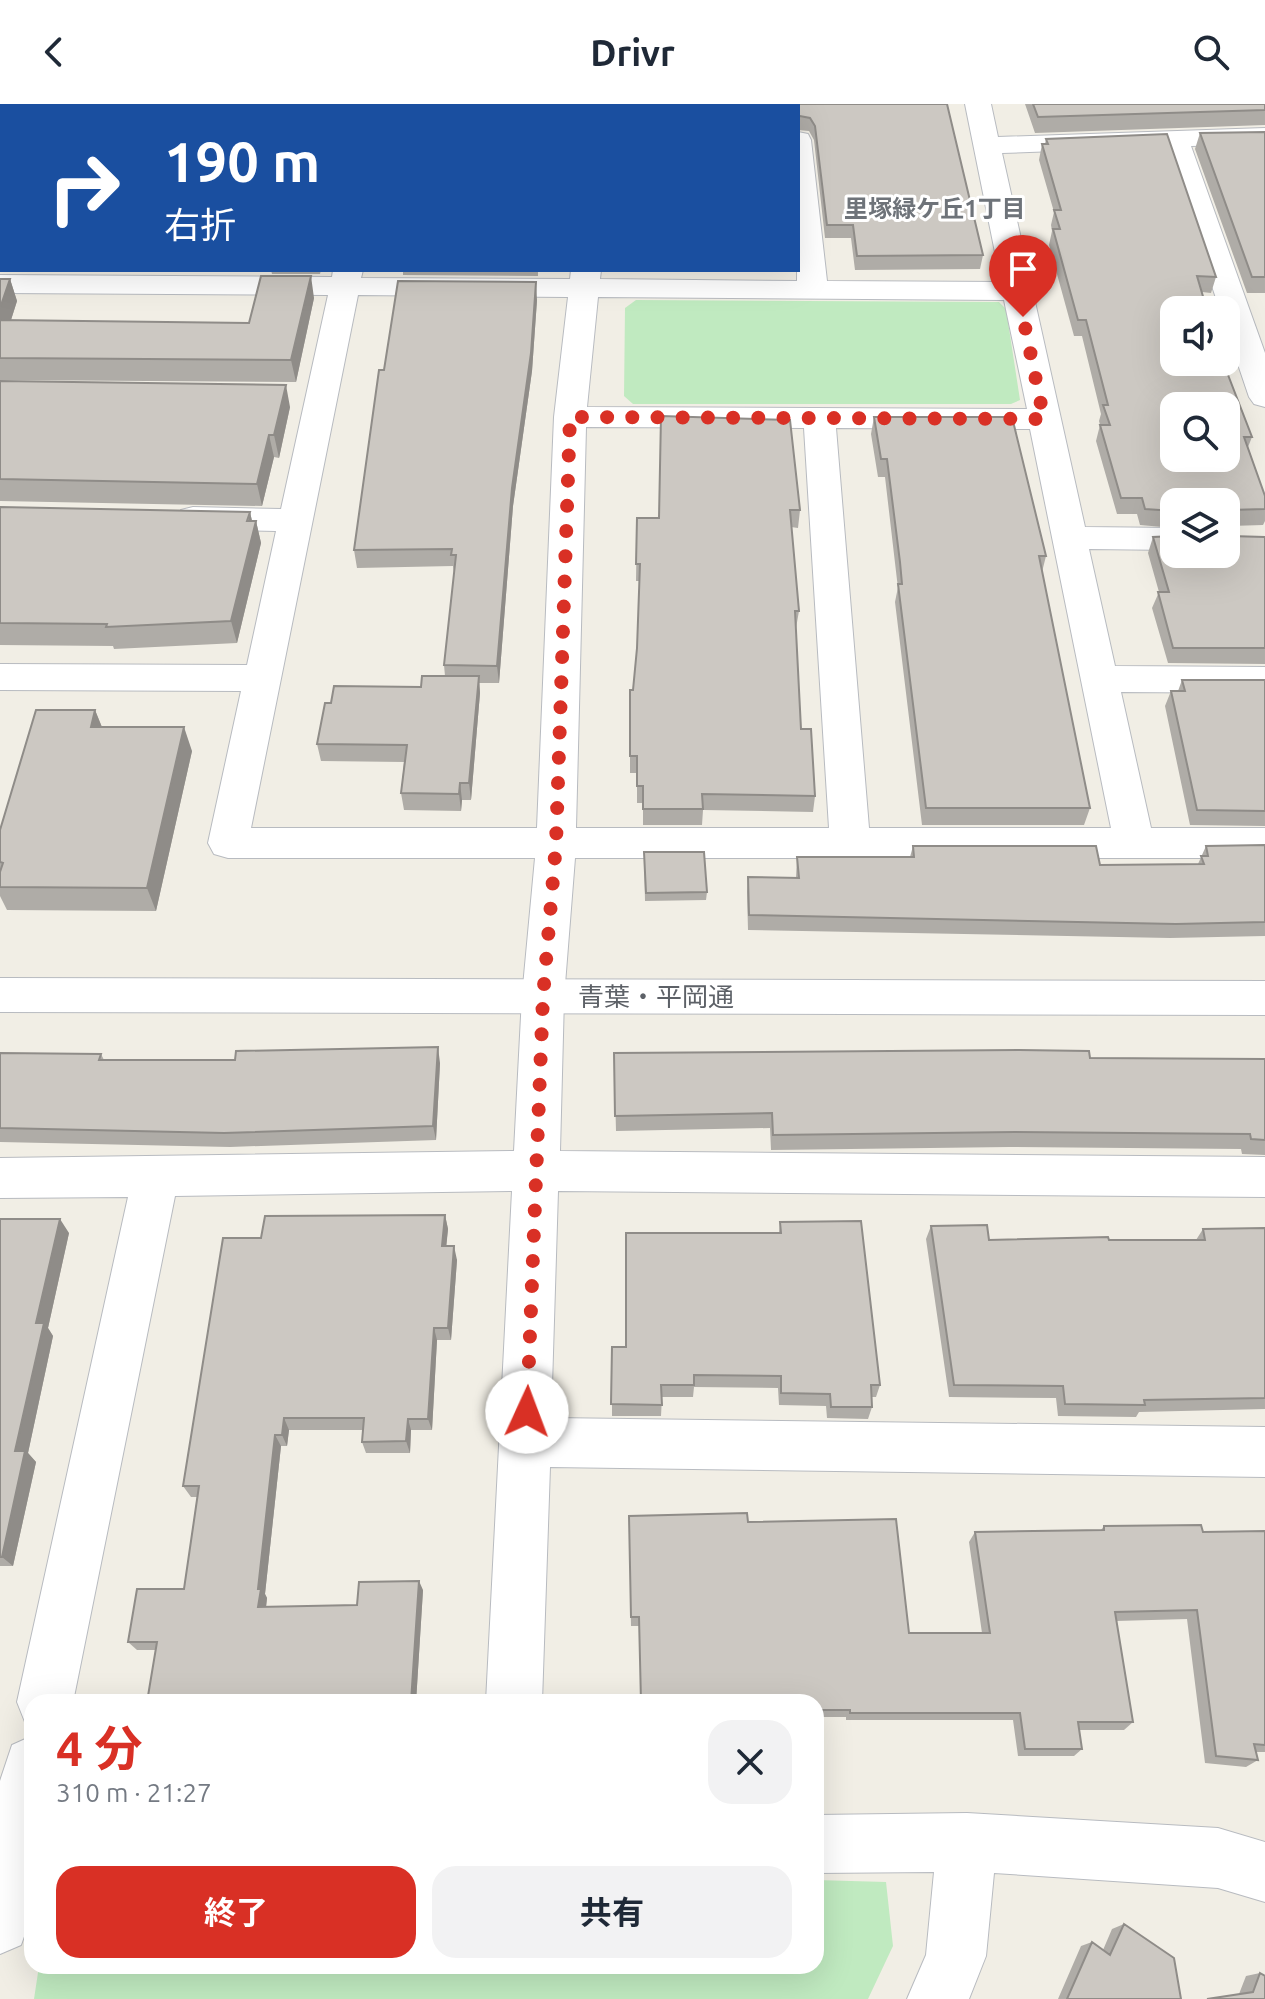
<!DOCTYPE html>
<html lang="ja">
<meta charset="utf-8">
<style>
:root{--surface:#fff;--page:#f2f2f3;--text:#1f2937;--muted:#747a83;--accent:#d93025}
body{margin:0;font-family:Ubuntu,"Noto Sans JP",sans-serif;background:var(--page);color:var(--text);height:100vh;display:flex;flex-direction:column;font-size:30px;white-space:nowrap}
*{box-sizing:border-box;margin:0}
p{font-size:26px;color:var(--muted)}
.icon{flex:none;width:44px;height:44px;fill:none;stroke:currentColor;stroke-width:2;stroke-linecap:round;stroke-linejoin:round}
.map{position:relative;flex:1;overflow:hidden}
.sheet{position:absolute;left:24px;top:1590px;width:800px;height:280px;display:flex;flex-direction:column;background:var(--surface);border-radius:24px;box-shadow:0 8px 32px #0002}
.sheet>*{flex:none}
.top-card{position:absolute;left:0px;top:0px;width:800px;height:168px;box-shadow:0 8px 32px #0002;background:#1a4fa0;color:#fff;overflow:hidden}
.fabs{position:absolute;left:1160px;top:192px;display:grid;gap:16px}
.fabs a{display:grid;place-items:center;width:80px;height:80px;border-radius:16px;background:var(--surface);box-shadow:0 8px 32px #0002;font-size:40px}
.pin{position:absolute;display:grid;place-items:center;width:68px;height:68px;color:#fff;margin:-82px -34px;border-radius:50% 50% 50% 0;rotate:-45deg;box-shadow:0 0 8px #0007}
.pin .icon{rotate:45deg}
.me{position:absolute;width:88px;margin:-44px;rotate:2deg;stroke-linejoin:round;filter:drop-shadow(0 0 6px #0008)}
.turn{display:flex;align-items:center;gap:28px;height:168px;padding:0 32px;font-size:36px}
.turn .icon{width:104px;height:104px;stroke-width:2.5}
.turn b{display:block;font-size:56px;line-height:68px}
.round{display:grid;place-items:center;flex:none;width:84px;height:84px;border-radius:24px;background:var(--page)}
.headline{display:flex;align-items:center;justify-content:space-between;height:136px;padding:0 32px}
h1{font-size:48px;font-weight:700;line-height:60px;color:var(--accent)}
.cta{display:flex;gap:16px;margin-top:auto;padding:16px 32px}
.cta a{flex:1;height:92px;border-radius:24px;background:var(--accent);color:#fff;font-size:32px;font-weight:700;line-height:92px;text-align:center}
.cta a+a{background:var(--page);color:var(--text)}
header{display:flex;justify-content:space-between;align-items:center;height:104px;padding:0 32px;background:var(--surface);font-size:36px;font-weight:700}
.map>svg:first-child{display:block}
</style>
<header><svg class="icon" aria-label="back" viewBox="0 0 24 24"><path d="M15 5l-7 7 7 7"/></svg>Drivr<svg class="icon" aria-label="search" viewBox="0 0 24 24"><circle cx="10" cy="10" r="6"/><path d="M15 15l6 6"/></svg></header>
<div class="map">
<svg width="1265" height="1895" viewBox="0 0 1265 1895">
<rect width="100%" height="100%" fill="#f1eee5"/>
<path fill="#c0eac0" d="M636,196L999,198L1006,205L1020,296L1011,300H633L624,292L625,204Z
M816,1776L886,1778L893,1842L868,1895H34L39,1862H816Z"/>
<g fill="none" stroke-linecap="round" stroke-linejoin="round">
<g stroke="#b8bbc0" stroke-width="2">
<path id="minor" d="M586,0H612V2H586Z
M965,0H991L998,33L1265,24V40L1191,42L1265,249V303L1254,300L1249,293L1226,225V206H1220L1165,43L1002,49L1085,423L1174,424V446L1089,445L1115,562L1265,563V589L1121,588L1151,724H1265V754H575L564,893L560,1047L1265,1053V1093L558,1087L551,1314L1265,1323V1373L550,1363L542,1598H486L512,1087L175,1092L73,1598H32V1621L25,1618L17,1598L128,1093L0,1094V1054L514,1047L522,893L535,754H228L214,750L208,739L241,587L0,586V560L247,561L276,427L193,425L181,422L176,414L181,406L193,403L281,405L328,191L0,189V171L332,173L333,166H363L361,174L570,175L571,166H601L600,175L797,177L798,28L808,30L811,36L827,177L1001,178ZM358,191L568,193L554,313L537,724H251ZM598,193L1004,196L1027,305L587,303ZM586,323L804,324L829,724H576ZM836,324L1030,325L1111,724H869Z
M32,1632V1810L21,1841L0,1850V1677L12,1641Z
M967,1709L1218,1724L1265,1738V1798L1218,1784L994,1769L986,1852L969,1895H907L926,1851L934,1768L816,1769V1711Z"/>
</g>
<g stroke="#b8bbc0" stroke-width="2">
<path id="tertiary" d="M0,874L1265,877V911L0,908Z"/>
</g>
<use href="#minor" fill="#fff" fill-rule="evenodd"/>
<use href="#tertiary" fill="#fff" fill-rule="evenodd"/>
</g>
<path fill="#afaca7" d="M947,0L983,151L980,165L855,166L851,134H825L814,36L809,27L798,26V2Z
M1025,0H1265V21L1035,29Z
M1265,28V189H1247L1195,45L1200,29Z
M1046,35L1216,173L1211,189L1202,188L1174,206L1252,333L1248,343L1265,392V417L1263,421L1230,422V432L1265,433V560L1168,559L1152,504L1159,488L1148,449L1153,433L1226,450L1174,398V424L1140,421L1137,410H1117L1096,337L1100,321L1099,317L1101,310L1082,232H1074L1049,141L1052,127L1051,121L1054,108L1039,56L1042,40H1045Z
M271,166H321L320,170H272Z
M403,166H538V172L403,171Z
M654,166H746V168H654Z
M0,175H10L17,197L11,216L249,219L314,194L296,278L0,276Z
M537,196L532,267L513,402L499,579H479L480,589L471,696H462L461,707L404,706L401,689L404,658L321,657L317,640L331,599L421,583L445,572L444,561L454,469L453,462L357,464L354,446L384,266Z
M0,277L290,303L279,354L274,353L262,402L0,397Z
M661,312L800,406L798,424L791,423L799,507L796,524L801,625L815,692L813,708L703,706L702,721H643V699H637V669H630V586H633L637,544L640,477H636L637,414H659Z
M874,313L1046,452L1042,468L1090,704L1084,721H922L895,498L898,483L897,476L885,373H878L871,330Z
M0,403L250,408L252,417H256L261,439L237,539L114,545L113,542L0,541Z
M1182,576H1265V722L1190,721L1165,602L1171,587H1178Z
M95,606L102,623L192,647L156,807L7,806L0,792V726Z
M1265,741V832L1170,834L748,826L747,788L748,773L796,774L797,753H910L913,742L1100,761L1198,760L1206,742Z
M644,748L707,788L706,796L645,797Z
M0,949L101,950L104,956L440,959L436,1036L230,1043L0,1038Z
M614,949L1265,955V1051L1242,1050L1241,1045L1009,1043L771,1046L770,1024L616,1027Z
M445,1111L448,1125L446,1142L457,1156L451,1236H437L432,1326H411L410,1349H366L362,1338L363,1326H289L287,1342H281L265,1490L267,1494L266,1503L357,1501L423,1486L416,1598H147L156,1546H137L128,1538L184,1485L197,1393H191L183,1382L261,1134Z
M0,1115L69,1129L48,1224L53,1232L28,1349L36,1358L13,1462H0Z
M780,1118L880,1281L876,1293H872V1303L868,1315L827,1314L826,1302L779,1301L778,1284L694,1283L693,1293H662L661,1312H612V1243H626L779,1129Z
M931,1122L989,1136H1196L1203,1125L1265,1124V1305L1139,1308L1136,1313L1058,1312L1056,1294L949,1293L926,1135Z
M629,1412L748,1418L909,1529H982L969,1438L975,1428L1101,1426L1104,1422L1203,1428L1265,1427V1648H1256L1258,1656L1246,1663L1205,1659L1187,1515L1116,1517L1133,1618L1124,1626H1079L1082,1645L1074,1652H1018L1013,1616H846V1613H816V1598L639,1522H631Z
M1124,1820L1181,1895H1058L1081,1842L1092,1838L1103,1846L1112,1825Z
M1260,1869L1265,1895L1239,1890L1246,1872Z"/>
<path fill="#8f8c88" d="M311,172L314,194L296,278L291,256Z
M10,175L17,197L4,238L0,227V204Z
M536,178L537,196L532,267L513,402L499,579L497,562L512,384Z
M286,281L290,303L279,354L274,331Z
M269,331L274,353L262,402L257,380Z
M250,408L254,426L256,417L261,439L237,539L231,517Z
M479,572L480,589L471,696L469,679Z
M95,606L105,631L91,623Z
M184,623L192,647L156,807L147,784Z
M460,679L462,696L461,707L459,690Z
M438,943L440,959L436,1036L433,1022Z
M445,1111L448,1125L445,1156L442,1142Z
M60,1115L69,1129L48,1224L53,1232L28,1349L36,1358L13,1462L2,1453L15,1347L36,1219Z
M454,1142L457,1156L451,1236L448,1224Z
M434,1224L437,1236L432,1326L428,1315Z
M284,1314L289,1326L287,1342L282,1331Z
M408,1315L411,1326L410,1349L406,1337Z
M275,1331L281,1342L265,1490L267,1494L265,1512L258,1503V1485Z
M419,1477L423,1486L416,1598H411Z"/>
<path fill="#ccc8c2" stroke="#8f8c88" stroke-width="2" fill-rule="evenodd" d="M70,0H546V2H69Z
M643,0H947L983,151L857,152L853,121H827L815,22L810,14L800,12L798,13V2H643Z
M1033,0H1265V6L1038,13Z
M1265,28V173H1252L1200,29Z
M1167,30L1216,173L1197,172L1207,206H1174V258H1223L1252,333H1244L1265,392V405L1230,406V432L1265,433V544H1173L1158,488H1169L1153,433L1174,432V450H1226V398H1174V407L1145,405L1142,394H1121L1100,321H1110L1103,301H1108L1086,216H1078L1053,125H1060L1054,106H1061L1042,40H1048L1046,35ZM1174,302H1226V354H1174Z
M261,172H311L291,256L0,254V216L249,219Z
M0,175H10L0,204Z
M398,177L536,178L531,249L512,384L497,562L444,561L456,451H451L452,445L354,446L379,266H384Z
M0,277L286,281L274,331H269L257,380L0,375Z
M661,312L790,316L800,406H790L799,507H795L801,625H811L815,692L702,690L703,705H643V682H637V652H630V586H633L637,544L640,460H636L637,414H659Z
M874,313H1012L1046,452H1039L1090,704H926L898,480H902L900,458L887,355H881Z
M0,403L250,408L247,417H256L231,517L106,523L107,520L0,519Z
M422,572H479L469,679H460L459,690L401,689L407,641L317,640L325,599H331L334,582L421,583Z
M1182,576H1265V707L1197,706L1171,587H1185Z
M36,606H95L91,623H184L147,784L0,783V768L3,759L0,758V726Z
M1265,741V818L1176,820L749,811L748,773L799,774L797,753H914L913,742H1096L1100,761L1204,760L1201,752H1208L1206,742Z
M644,748H704L707,788L646,789Z
M438,943L433,1022L224,1029L0,1024V949L101,950L99,956H235L236,947Z
M1019,946L1089,947L1090,954L1265,955V1036L1251,1035L1250,1030L1015,1028L773,1031L772,1009L615,1012L614,949Z
M445,1111L442,1142H454L448,1224H434L428,1315H408L406,1337L362,1338L364,1314H284L282,1331H275L258,1485H261L258,1503L357,1501L359,1478L419,1477L411,1598H304V1594H218V1598H147L157,1538H128L137,1485H184L199,1382H183L223,1134H261L265,1112Z
M0,1115H60L36,1219H44L15,1347H25L2,1453H0Z
M861,1117L880,1281H871L872,1303H831L830,1290L781,1289V1272L694,1271V1281H661L662,1301L611,1300L612,1243H626V1129H781L780,1118Z
M987,1121L989,1136L1108,1133L1109,1136H1205L1203,1125L1265,1124V1294L1144,1296L1145,1301L1065,1300L1063,1282L954,1281L931,1122Z
M747,1409L748,1418L896,1415L909,1529H990L975,1428L1104,1426V1422L1201,1421L1203,1428L1265,1427V1641L1254,1640L1258,1656L1216,1652L1197,1506L1115,1508L1133,1618H1078L1082,1645H1025L1020,1609H850V1606H816V1598H641L639,1513H631L629,1412Z
M1124,1820L1174,1854L1181,1895H1067L1092,1838L1110,1851Z
M1260,1869L1265,1872V1895H1207L1253,1888Z"/>
<g fill="none" stroke-linecap="round" stroke-linejoin="round">
<path stroke="#d93025" stroke-width="14" stroke-dasharray="0 25.2" d="M527,1308L543,893L556,740L570,313L1044,315L1023,213"/>
</g>
<g text-anchor="middle" stroke-width="6" stroke-linejoin="round" paint-order="stroke">
<g font-size="24" font-weight="bold" fill="#6e7379" stroke="#fff">
<text x="935" y="113">里塚緑ケ丘1丁目</text>
</g>
<g font-size="26" fill="#5d6167" stroke="#fff">
<text x="656" y="902">青葉・平岡通</text>
</g>
</g>
</svg>
<div class="fabs">
<a><svg class="icon" aria-label="sound" viewBox="0 0 24 24"><path d="M4 9h4l5-4v14l-5-4H4zM17 9q2 3 0 6"/></svg></a>
<a><svg class="icon" aria-label="search" viewBox="0 0 24 24"><circle cx="10" cy="10" r="6"/><path d="M15 15l6 6"/></svg></a>
<a><svg class="icon" aria-label="layers" viewBox="0 0 24 24"><path d="M12 4l9 5-9 5-9-5zM3 14l9 5 9-5"/></svg></a>
</div>
<div class="pin" style="left:1023px;top:213px;background:#d93025"><svg class="icon" aria-label="arrive" viewBox="0 0 24 24"><path d="M6 21V4h12l-3 4 3 4H6"/></svg></div>
<svg class="me" style="left:527px;top:1308px" viewBox="-20 -20 40 40"><circle r="19" fill="#fff"/><path d="M0-13L10 11 0 6-10 11z" fill="#d93025"/></svg>
<div class="top-card">
<div class="turn"><svg class="icon" aria-label="right" viewBox="0 0 24 24"><path d="M7 20v-9h11M14 6l5 5-5 5"/></svg><div><b>190 m</b>右折</div></div>
</div>
<section class="sheet">
<div class="headline"><div><h1>4 分</h1><p>310 m · 21:27</p></div><a class="round"><svg class="icon" aria-label="close" viewBox="0 0 24 24"><path d="M6 6l12 12M18 6L6 18"/></svg></a></div>
<div class="cta"><a>終了</a><a>共有</a></div>
</section>
</div>
